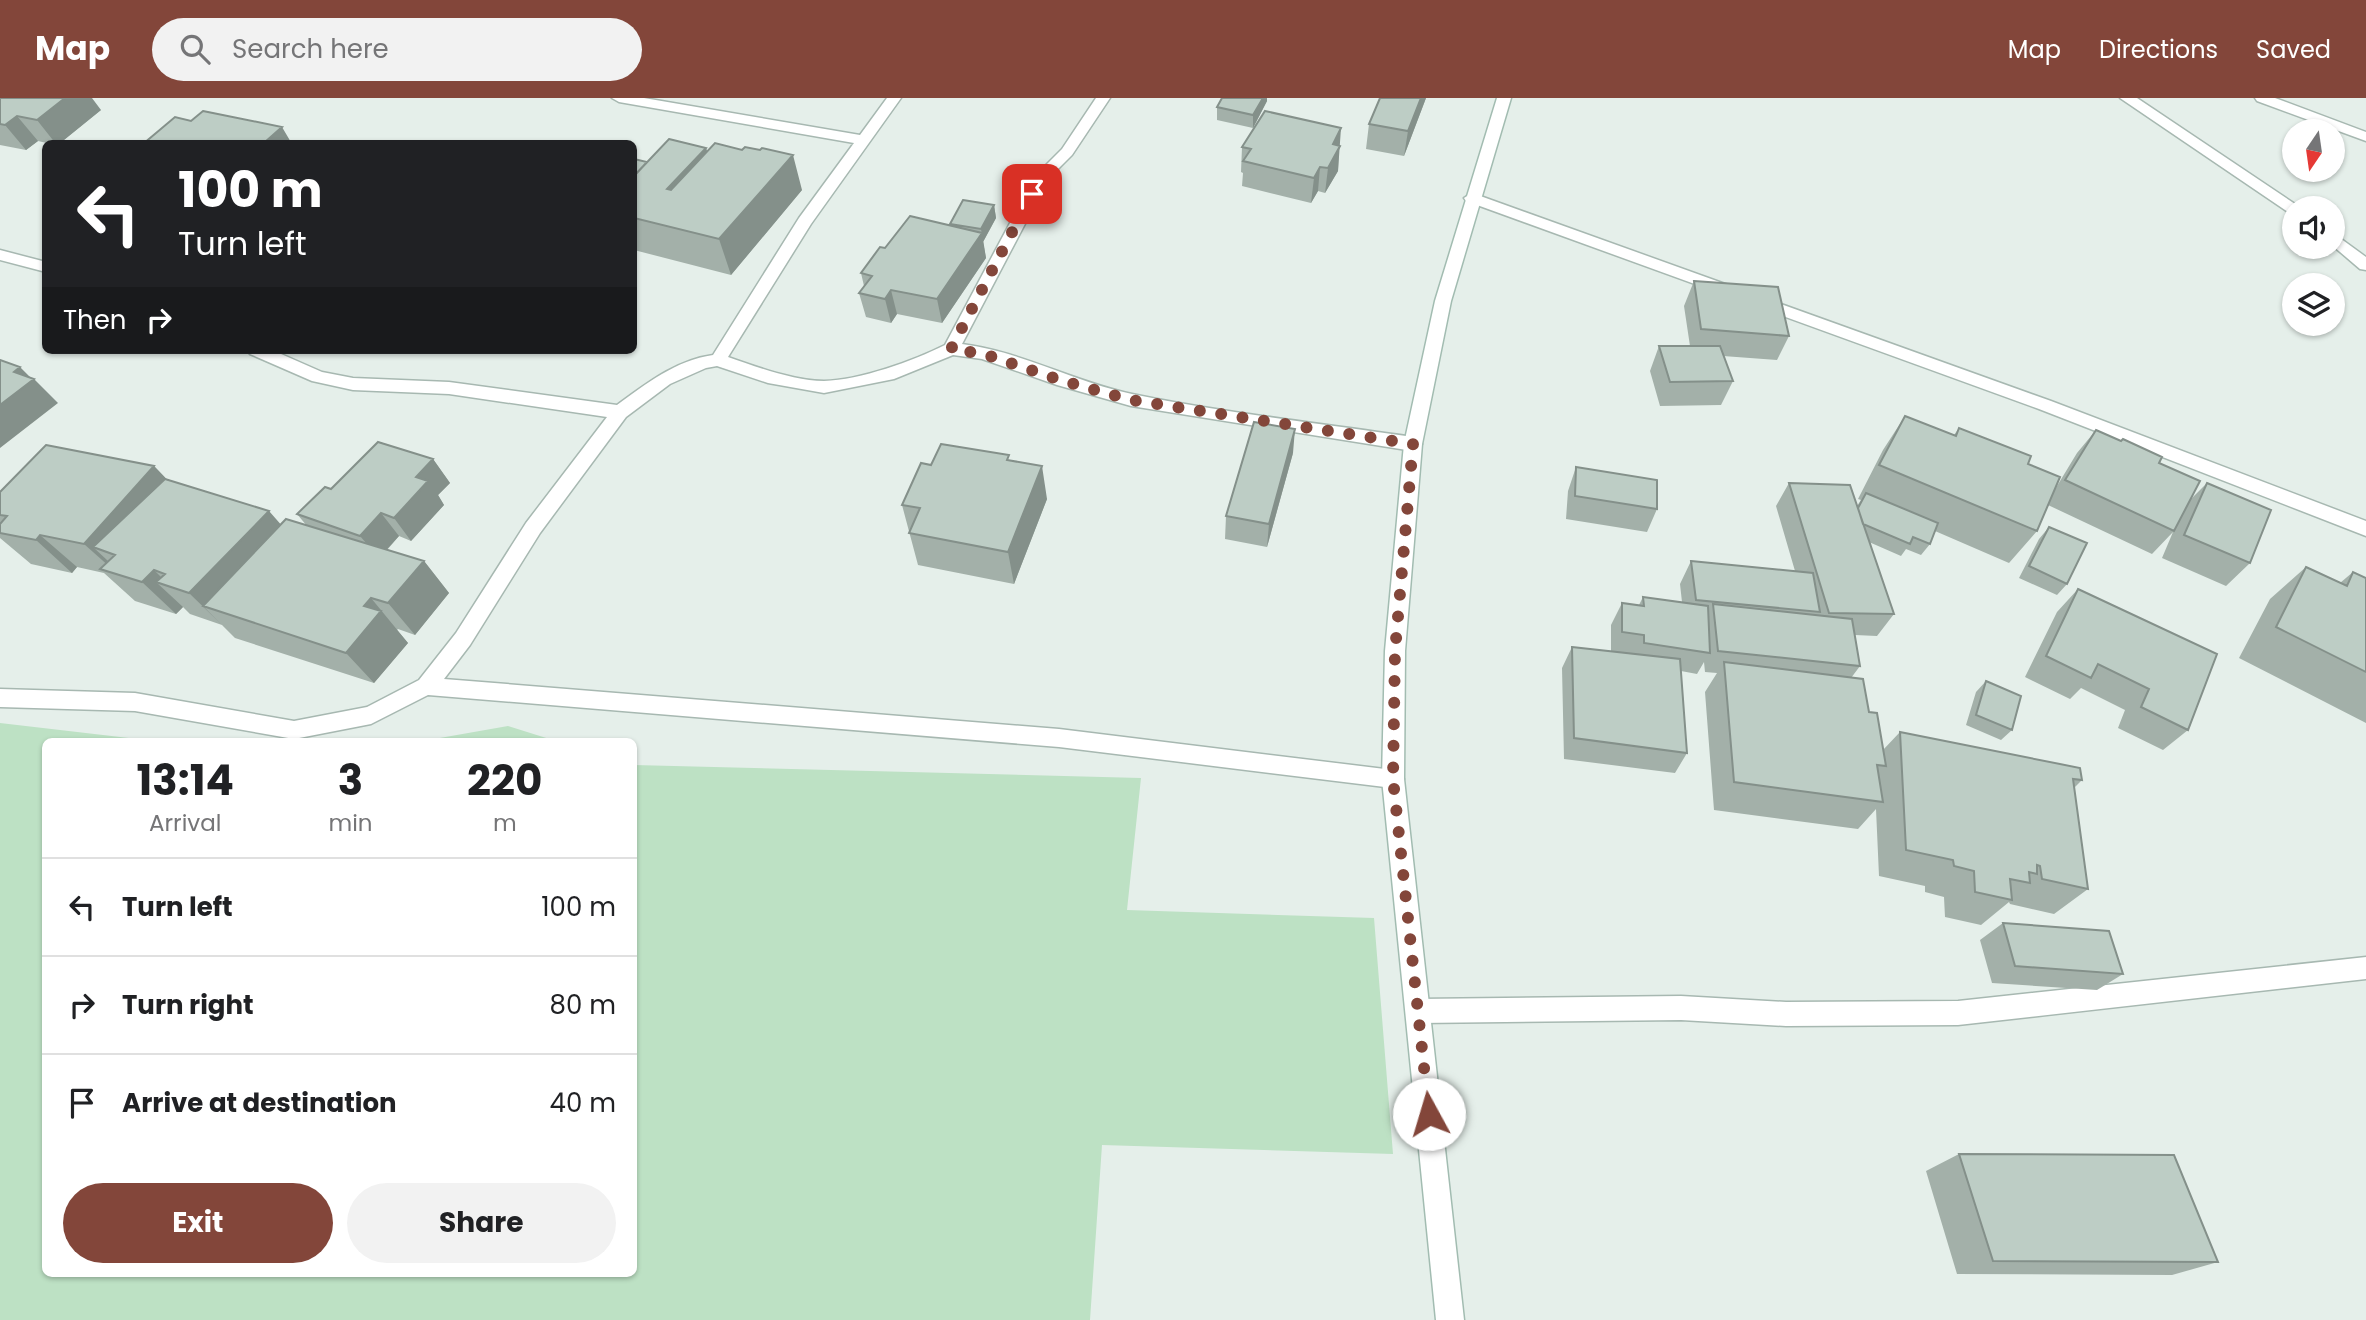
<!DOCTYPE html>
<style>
:root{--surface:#fff;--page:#f2f2f2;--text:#202124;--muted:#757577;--line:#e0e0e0;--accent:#83463a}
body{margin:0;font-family:Poppins,sans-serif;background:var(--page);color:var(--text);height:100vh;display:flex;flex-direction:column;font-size:26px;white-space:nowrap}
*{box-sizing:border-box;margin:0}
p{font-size:23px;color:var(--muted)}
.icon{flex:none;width:38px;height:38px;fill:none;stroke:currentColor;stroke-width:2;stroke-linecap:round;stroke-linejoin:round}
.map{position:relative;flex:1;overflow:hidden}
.drawer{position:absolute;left:42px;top:640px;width:595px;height:539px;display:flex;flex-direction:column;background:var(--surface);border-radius:10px;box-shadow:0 2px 5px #0004}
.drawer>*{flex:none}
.hud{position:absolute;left:42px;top:42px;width:595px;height:214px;border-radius:10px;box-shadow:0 2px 5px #0004;background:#202124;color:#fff;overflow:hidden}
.needle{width:46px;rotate:193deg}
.controls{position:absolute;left:2282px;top:21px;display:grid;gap:14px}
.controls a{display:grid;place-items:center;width:63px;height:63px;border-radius:50%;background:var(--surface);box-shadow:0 2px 5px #0004;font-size:35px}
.pin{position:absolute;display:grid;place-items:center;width:60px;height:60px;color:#fff;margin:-30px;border-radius:14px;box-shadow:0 4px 10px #0006}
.me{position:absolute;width:77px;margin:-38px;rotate:354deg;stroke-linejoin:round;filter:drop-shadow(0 0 5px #0008)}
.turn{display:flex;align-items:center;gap:24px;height:147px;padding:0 21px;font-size:32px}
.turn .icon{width:91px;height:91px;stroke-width:2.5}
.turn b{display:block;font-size:49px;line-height:60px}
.then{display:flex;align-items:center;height:66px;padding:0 21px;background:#0003;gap:14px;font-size:26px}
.eta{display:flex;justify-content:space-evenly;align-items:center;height:119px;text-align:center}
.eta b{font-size:42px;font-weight:700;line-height:49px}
.button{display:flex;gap:14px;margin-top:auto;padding:14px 21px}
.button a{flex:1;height:80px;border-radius:42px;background:var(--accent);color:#fff;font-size:28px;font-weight:700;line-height:80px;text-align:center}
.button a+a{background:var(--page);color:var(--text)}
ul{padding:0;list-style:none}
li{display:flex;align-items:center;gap:21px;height:98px;padding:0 21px;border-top:2px solid var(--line)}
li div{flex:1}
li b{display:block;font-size:26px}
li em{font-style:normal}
header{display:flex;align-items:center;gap:42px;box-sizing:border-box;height:98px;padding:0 35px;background:var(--accent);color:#fff}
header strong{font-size:33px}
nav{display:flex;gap:38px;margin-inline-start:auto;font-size:24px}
.search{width:490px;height:63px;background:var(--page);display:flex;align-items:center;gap:18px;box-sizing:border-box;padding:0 24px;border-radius:38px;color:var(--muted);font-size:26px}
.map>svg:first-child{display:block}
</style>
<header>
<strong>Map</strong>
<div class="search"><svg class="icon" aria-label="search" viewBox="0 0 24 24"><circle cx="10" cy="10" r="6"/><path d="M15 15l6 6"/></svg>Search here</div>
<nav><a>Map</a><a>Directions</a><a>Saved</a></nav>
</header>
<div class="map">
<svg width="2366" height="1222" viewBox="0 0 2366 1222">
<rect width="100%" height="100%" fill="#e5efea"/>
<path fill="#bde1c4" d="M0,625L163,644H46V1176H634V667L1141,680L1127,812L1374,820L1393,1056L1102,1047L1090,1222H0Z
M508,628L559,644H417Z"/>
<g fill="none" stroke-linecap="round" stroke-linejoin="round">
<g stroke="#a7b8b1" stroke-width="3">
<path id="street" d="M612,0H644L860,37L887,0H901L811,126L728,259C757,269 794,283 824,283C860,282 913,263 945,247L1035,78L1062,51L1096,0H1110L1072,57L1049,80L962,246C1020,253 1074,284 1132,296C1223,315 1320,325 1413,339L1419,341L1422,346L1419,351L1413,353L1131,308L1057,287L982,261L953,257L894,281L824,295L768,285L717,268L706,270L670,286L626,319L540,435L470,547L444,581L1059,631L1393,672L1401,674L1404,681L1401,688L1393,690L1059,649L428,597L371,626L294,641L135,613L0,609V591L135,595L294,623L367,609L419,582L456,535L526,425L607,319L449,296L353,292L312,283L250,256L247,252H272L322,274L353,280L449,284L617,307C646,286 676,262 713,257L799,120L854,45L619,4Z
M2120,0H2137L2301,110H2294V116L2288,114Z
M2255,0H2275L2366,34V43L2257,3Z
M1472,95L2051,303L2366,423V438L2039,311L1466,103L1464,100Z
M2333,135L2366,159V172L2360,171L2333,148Z
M0,152L46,164V174L0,162Z
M2366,859V881L1958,927L1786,928L1681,922L1419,925L1410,921L1407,913L1410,905L1419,901L1681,898L1786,904L1958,903Z"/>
</g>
<g stroke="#a2bcb1" stroke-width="3">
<path id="secondary" d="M1497,0H1511L1451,203L1422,346L1405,553L1404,681L1464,1222H1436L1382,681L1385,553L1404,346L1435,203Z"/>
</g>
<use href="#street" fill="#fff" fill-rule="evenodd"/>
<use href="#secondary" fill="#fff" fill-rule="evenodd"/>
</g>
<path fill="#a3b0a9" d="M0,0L101,12L59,46H51L38,43L26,52L0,47Z
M1222,0H1267V3L1253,30L1217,22V9Z
M1380,0H1426L1404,58L1366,51L1369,26Z
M1339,48L1338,73L1325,95L1318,93L1311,105L1242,88L1243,75L1241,74L1242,49Z
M706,50L707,54L802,92L731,177L634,152V61L647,64Z
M994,107L996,120L983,144L986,160L942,225L897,216L891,225L866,219L859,195L864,188L861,175L950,127V126Z
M1694,183L1789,238L1777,262L1723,258L1733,283L1721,307L1660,308L1650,273L1659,248H1690L1684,208Z
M1905,318L1954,337L1959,330L2028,366L2054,393L2077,355L2096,332L2159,365L2190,402L2207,385L2250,465L2226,488L2162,460L2173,434L2152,456L2048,407L2037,433L2009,465L1935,433L1930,446L1921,457L1906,451L1901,458L1869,444L1894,516L1877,538L1855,537L1860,568L1851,580L1869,614L1883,652L1900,634L2082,682L2074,690L2088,791L2054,816L2010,806L2009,804L1981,827L1945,819L1944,799L1925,794V788L1879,778L1876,711L1858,731L1714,712L1705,594L1717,575L1705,574L1704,564L1697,576L1681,573L1687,655L1675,675L1564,661L1562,570L1572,549L1611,553V527L1622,505L1639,507L1643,499L1682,504L1680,486L1691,463L1795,473L1776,408L1789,385L1857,408L1861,402L1858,401L1883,352Z
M1293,355L1267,449L1225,441L1226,418Z
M433,361L450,385L438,397L444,407L411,443L399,438L387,452L424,463L449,495L415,537L398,531L397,532L408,545L374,585L235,540L222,527L190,516L183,509L176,516L135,503L104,475L77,469L72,475L31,466L0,440V394L154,368L167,382L281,427L307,428L297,416L331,391Z
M1010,362L1047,401L1014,486L918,467L902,407L931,367Z
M1576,369L1657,411L1647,434L1566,421L1568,393Z
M2049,429L2067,486L2057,497L2019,480L2039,441Z
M2306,469L2340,485L2353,474L2366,480V625L2239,560L2270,501Z
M2078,491L2188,632L2163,652L2118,630L2125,612L2081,590L2070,601L2025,579L2057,514Z
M1986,583L2012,632L2001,642L1966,627L1976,594Z
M2003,825L2123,876L2097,892L1992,885L1980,842Z
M1959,1056L2218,1164L2172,1177L1957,1176L1926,1073Z"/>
<path fill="#84908a" d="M65,0H92L101,12L59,46H56L37,22Z
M1263,0H1267V3L1253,30V17Z
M1421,0H1426L1404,58L1408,33Z
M17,18L38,43L26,52L5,27Z
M282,29L292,46H265L264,45Z
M1341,30L1338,73L1325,95L1328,70L1333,46Z
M706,50L718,85L680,127L667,91Z
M793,57L802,92L731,177L719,141Z
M1320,69L1318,93L1311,105L1314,80Z
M994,107L996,120L983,144L981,131Z
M982,135L986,160L942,225L937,201Z
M891,192L897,216L891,225L885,201Z
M20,269L33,282L34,281L58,305L0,350V307L14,274Z
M1295,331L1293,355L1267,449L1269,426Z
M433,361L450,385L438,397L444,407L411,443L394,420L416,379Z
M154,368L186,401L93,449L122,476L120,478L84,446Z
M1042,368L1047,401L1014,486L1008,454Z
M269,413L298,446L203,508L222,527L189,495Z
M381,415L399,438L379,460L360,438Z
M40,437L77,469L72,475L36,442Z
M424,463L449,495L415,537L388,505Z
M154,472L172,490L156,484L183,509L176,516L142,484Z
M371,500L408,545L374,585L346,555L364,508Z"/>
<path fill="#bdcdc5" stroke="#84908a" stroke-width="2" d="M0,0H65L37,22L17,18L5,27L0,26Z
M1222,0H1263L1253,17L1217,9Z
M1380,0H1421L1408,33L1369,26Z
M203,13L282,29L264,45L269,46H143L175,19L191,23Z
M1265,13L1341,30L1333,46L1340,48L1328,70L1320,69L1314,80L1243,63L1251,51L1242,49Z
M669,41L706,50L667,91L671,92L715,45L742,52L745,49L760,52L762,50L793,57L719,141L634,120V78Z
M634,61L647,64L634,78Z
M963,102L994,107L981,131L950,126Z
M910,118L982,135L937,201L891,192L885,201L859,195L872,178L861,175L880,149L885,150Z
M1694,183L1778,189L1789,238L1701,231Z
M1659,248H1720L1733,283L1670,284Z
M0,262L20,269L14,274L34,281L0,307Z
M1905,318L1956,338L1959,330L2031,358L2028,366L2060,379L2037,433L1879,367Z
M1254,324L1295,331L1269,426L1226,418Z
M2096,332L2121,343L2123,341L2162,359L2159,365L2200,383L2174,433L2065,382Z
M378,344L433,361L416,379L428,383L394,420L381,415L360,438L297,416L325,389L331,391Z
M941,346L1009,357L1007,362L1042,368L1008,454L909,435L920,410L902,407L921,365L931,367Z
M46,347L154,368L84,446L40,437L36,442L0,435V426L7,418L0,417V394Z
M1576,369L1657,382V411L1575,398Z
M165,381L269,413L189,495L156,484L165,476L154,472L142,484L100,471L115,457L93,449Z
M1789,385L1850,387L1894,516L1829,515Z
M2207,385L2271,412L2250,465L2184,437Z
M1866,395L1938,425L1930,446L1913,439L1910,446L1863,426L1858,410Z
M286,421L424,463L388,505L371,500L364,508L381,513L346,555L203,508Z
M2049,429L2087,445L2067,486L2029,468Z
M1691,463L1813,475L1820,514L1696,502Z
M2306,469L2347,488L2353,474L2366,480V574L2276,529Z
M2078,491L2217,556L2188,632L2141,609L2149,591L2098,566L2091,580L2046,558Z
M1643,499L1708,508L1710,555L1644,545V537L1622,534V505L1644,508Z
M1713,506L1852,521L1860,568L1718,553Z
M1572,549L1680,561L1687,655L1574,640Z
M1724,564L1863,581L1869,614L1877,615L1886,668L1877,667L1883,704L1734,684Z
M1986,583L2021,598L2012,632L1976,617Z
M1900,634L2080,670L2082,682L2073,681L2088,791L2042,781L2040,768L2037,767V776L2029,774L2030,785L2010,781L2012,802L1975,794L1974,773L1954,768L1953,762L1906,752Z
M2003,825L2109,833L2123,876L2015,868Z
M1959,1056L2174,1057L2218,1164L1993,1163Z"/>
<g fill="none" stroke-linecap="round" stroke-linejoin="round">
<path stroke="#83463a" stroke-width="12" stroke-dasharray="0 21.6" d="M1032,96L951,251L984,256L1063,283L1131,302L1413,346L1395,553L1393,681L1429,1016"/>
</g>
</svg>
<div class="controls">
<a><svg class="needle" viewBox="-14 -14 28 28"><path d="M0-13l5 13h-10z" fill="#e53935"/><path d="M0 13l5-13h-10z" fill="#757577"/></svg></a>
<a><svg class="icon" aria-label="sound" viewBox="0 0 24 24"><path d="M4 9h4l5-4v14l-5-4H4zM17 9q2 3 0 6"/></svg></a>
<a><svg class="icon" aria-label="layers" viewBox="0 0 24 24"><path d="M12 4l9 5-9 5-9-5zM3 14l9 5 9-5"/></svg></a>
</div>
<div class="pin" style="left:1032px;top:96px;background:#d93025"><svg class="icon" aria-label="arrive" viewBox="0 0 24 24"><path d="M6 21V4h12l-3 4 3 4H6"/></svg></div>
<svg class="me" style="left:1429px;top:1016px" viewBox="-20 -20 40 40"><circle r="19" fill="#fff"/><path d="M0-13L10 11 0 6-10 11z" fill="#83463a"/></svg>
<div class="hud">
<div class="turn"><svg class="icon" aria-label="left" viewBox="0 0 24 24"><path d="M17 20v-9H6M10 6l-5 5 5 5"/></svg><div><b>100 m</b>Turn left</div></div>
<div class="then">Then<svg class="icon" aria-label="right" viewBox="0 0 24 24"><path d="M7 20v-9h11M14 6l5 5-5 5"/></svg></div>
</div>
<section class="drawer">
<div class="eta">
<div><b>13:14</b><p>Arrival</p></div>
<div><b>3</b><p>min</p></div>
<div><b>220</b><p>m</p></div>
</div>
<ul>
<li><svg class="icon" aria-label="left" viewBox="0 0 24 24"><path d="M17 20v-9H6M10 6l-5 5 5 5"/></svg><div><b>Turn left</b></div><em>100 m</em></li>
<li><svg class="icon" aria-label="right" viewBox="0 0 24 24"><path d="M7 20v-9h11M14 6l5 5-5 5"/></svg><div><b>Turn right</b></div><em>80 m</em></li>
<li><svg class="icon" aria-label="arrive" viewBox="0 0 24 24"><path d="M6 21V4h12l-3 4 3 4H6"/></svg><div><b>Arrive at destination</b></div><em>40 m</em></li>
</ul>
<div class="button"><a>Exit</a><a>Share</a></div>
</section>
</div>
